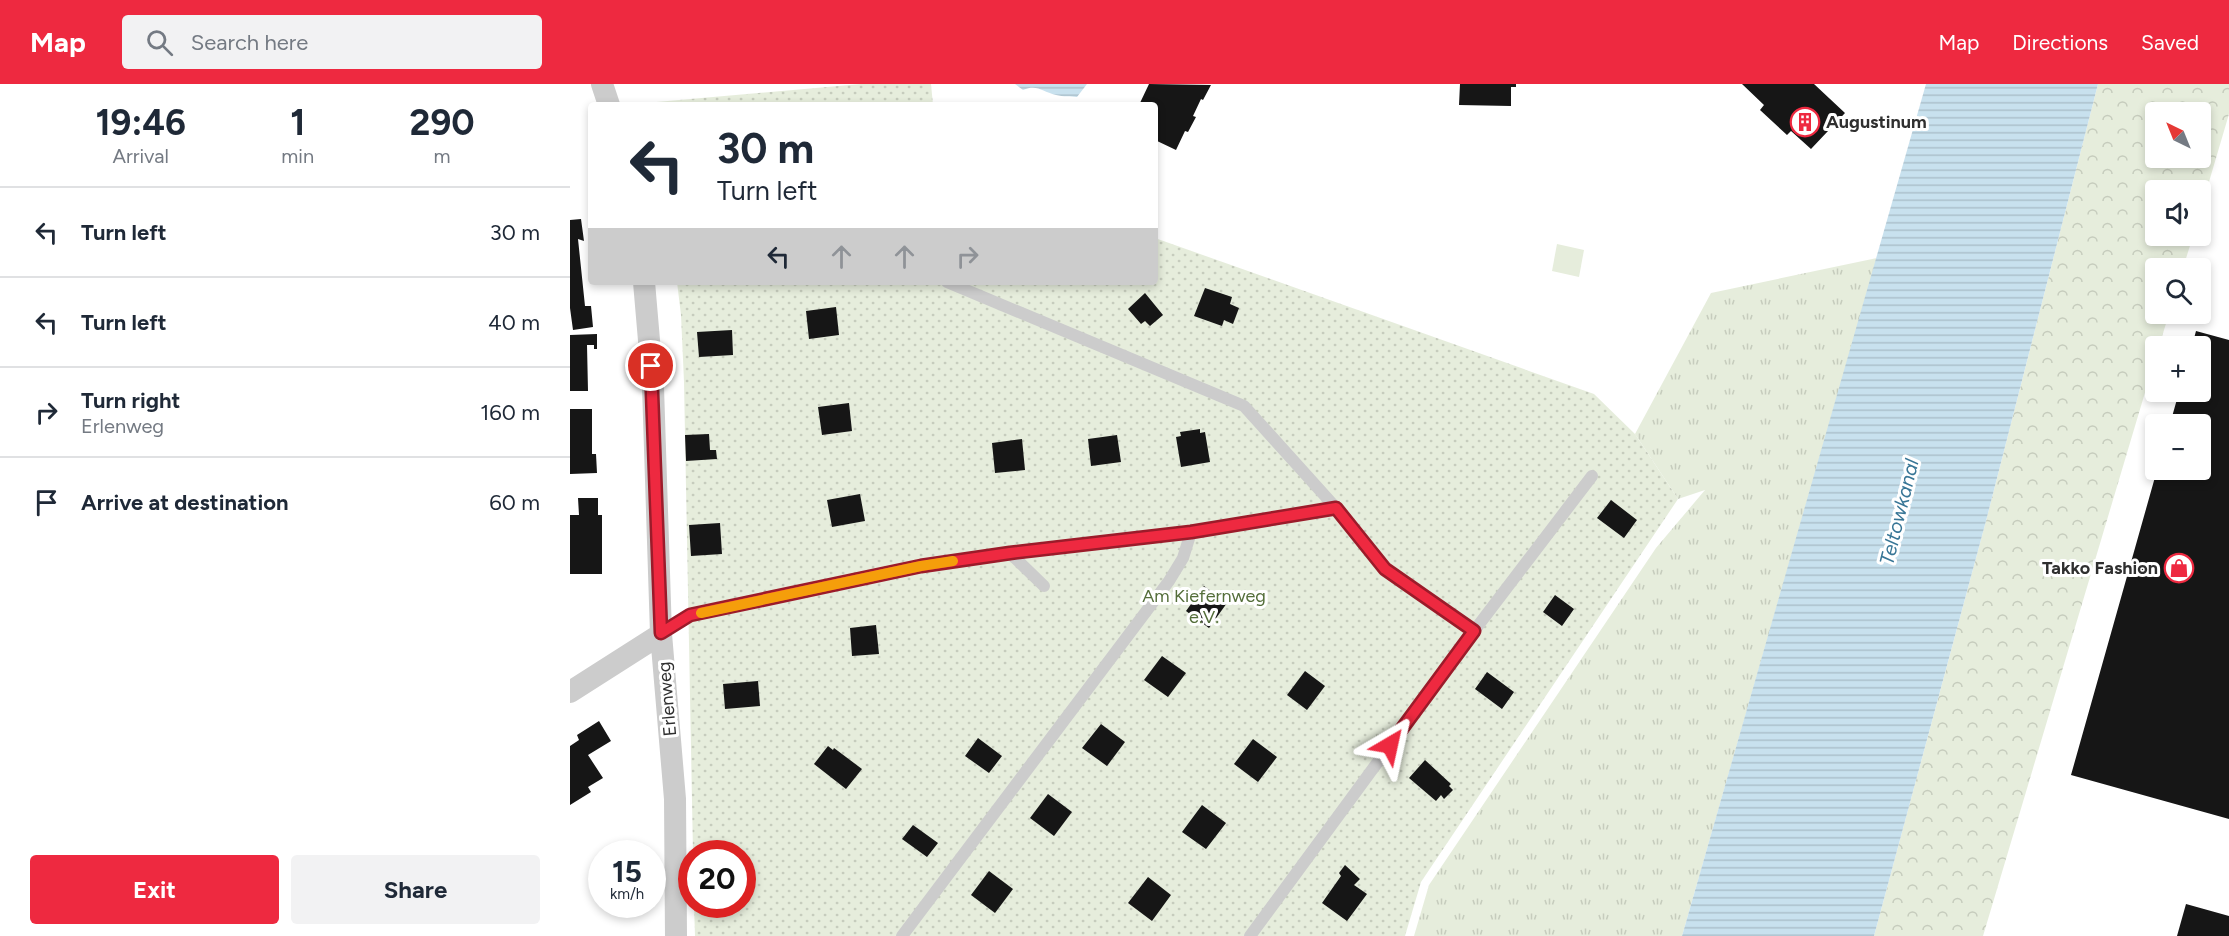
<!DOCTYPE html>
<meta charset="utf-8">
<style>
:root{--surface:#fff;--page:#f2f2f3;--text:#1f2937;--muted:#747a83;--line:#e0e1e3;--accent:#ee2940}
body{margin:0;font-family:Figtree,sans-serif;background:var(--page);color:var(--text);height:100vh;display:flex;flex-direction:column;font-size:22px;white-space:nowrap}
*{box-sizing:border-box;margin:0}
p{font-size:20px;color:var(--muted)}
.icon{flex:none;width:33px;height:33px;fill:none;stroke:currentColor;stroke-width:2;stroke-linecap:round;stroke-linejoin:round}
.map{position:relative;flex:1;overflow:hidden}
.drawer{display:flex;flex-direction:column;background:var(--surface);width:570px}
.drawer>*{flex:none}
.top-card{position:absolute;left:18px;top:18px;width:570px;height:183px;border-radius:6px;box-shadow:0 3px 9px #0003;background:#fff;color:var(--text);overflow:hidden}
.needle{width:39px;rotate:317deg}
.fabs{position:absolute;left:1575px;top:18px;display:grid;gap:12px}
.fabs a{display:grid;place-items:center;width:66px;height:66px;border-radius:6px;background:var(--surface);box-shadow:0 3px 9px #0003;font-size:30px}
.speed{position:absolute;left:18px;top:756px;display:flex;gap:12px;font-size:30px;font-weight:700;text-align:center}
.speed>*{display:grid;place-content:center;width:78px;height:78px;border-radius:50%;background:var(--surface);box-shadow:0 3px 9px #0003;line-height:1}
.speed small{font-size:15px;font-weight:400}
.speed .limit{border:9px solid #d22;background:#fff;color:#111}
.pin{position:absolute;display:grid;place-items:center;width:51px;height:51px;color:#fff;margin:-26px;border:3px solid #fff;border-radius:50%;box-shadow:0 2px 6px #0007}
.me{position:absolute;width:66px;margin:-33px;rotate:36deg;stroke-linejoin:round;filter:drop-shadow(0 0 4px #0008)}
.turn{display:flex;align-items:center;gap:21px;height:126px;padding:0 30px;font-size:27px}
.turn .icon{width:78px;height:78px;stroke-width:2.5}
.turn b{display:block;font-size:42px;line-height:51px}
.lanes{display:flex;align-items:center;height:57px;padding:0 30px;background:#0003;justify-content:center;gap:30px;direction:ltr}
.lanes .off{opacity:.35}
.eta{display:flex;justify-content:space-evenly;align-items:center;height:102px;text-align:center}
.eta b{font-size:36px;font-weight:700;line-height:42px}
.action{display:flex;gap:12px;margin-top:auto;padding:12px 30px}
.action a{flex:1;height:69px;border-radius:6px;background:var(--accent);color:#fff;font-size:24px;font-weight:700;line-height:69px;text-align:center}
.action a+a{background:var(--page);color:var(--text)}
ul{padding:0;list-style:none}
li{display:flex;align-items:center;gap:18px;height:90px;padding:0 30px;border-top:2px solid var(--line)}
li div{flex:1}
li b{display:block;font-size:22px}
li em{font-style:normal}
header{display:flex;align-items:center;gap:36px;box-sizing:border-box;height:84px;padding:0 30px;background:var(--accent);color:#fff}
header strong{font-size:28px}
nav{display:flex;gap:33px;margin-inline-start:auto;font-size:21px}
.search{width:420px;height:54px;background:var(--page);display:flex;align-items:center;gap:15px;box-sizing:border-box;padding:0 21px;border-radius:6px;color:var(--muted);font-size:22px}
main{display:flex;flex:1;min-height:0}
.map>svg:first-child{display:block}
</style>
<header>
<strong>Map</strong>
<div class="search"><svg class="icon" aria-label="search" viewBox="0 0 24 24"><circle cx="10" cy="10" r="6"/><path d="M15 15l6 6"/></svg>Search here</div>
<nav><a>Map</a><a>Directions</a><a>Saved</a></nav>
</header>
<main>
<section class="drawer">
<div class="eta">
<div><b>19:46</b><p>Arrival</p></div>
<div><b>1</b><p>min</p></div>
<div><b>290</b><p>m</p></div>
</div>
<ul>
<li><svg class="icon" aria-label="left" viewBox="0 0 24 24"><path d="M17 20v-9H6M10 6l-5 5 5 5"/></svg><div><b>Turn left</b></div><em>30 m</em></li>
<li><svg class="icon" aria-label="left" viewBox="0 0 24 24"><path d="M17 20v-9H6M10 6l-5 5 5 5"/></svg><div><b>Turn left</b></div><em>40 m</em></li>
<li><svg class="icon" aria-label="right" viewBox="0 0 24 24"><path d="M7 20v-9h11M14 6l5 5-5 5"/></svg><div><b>Turn right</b><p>Erlenweg</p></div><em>160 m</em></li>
<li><svg class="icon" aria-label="arrive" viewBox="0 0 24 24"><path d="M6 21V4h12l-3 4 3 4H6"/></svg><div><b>Arrive at destination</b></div><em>60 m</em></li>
</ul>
<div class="action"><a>Exit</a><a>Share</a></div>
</section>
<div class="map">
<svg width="1659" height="852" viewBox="0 0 1659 852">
<defs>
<pattern id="grass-tufts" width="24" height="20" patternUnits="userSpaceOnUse" patternTransform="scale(1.5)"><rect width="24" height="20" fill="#e6eddc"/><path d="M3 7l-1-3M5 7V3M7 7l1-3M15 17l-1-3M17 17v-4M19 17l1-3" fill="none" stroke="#c6ccbd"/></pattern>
<pattern id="forest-crowns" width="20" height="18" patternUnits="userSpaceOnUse" patternTransform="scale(1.5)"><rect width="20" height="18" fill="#e6eddc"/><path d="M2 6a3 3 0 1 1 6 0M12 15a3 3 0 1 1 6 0" fill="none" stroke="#c6ccbd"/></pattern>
<pattern id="garden-dots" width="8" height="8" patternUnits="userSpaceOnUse" patternTransform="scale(1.5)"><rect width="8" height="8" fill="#e6eddc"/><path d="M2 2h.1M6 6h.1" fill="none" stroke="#c6ccbd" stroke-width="1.8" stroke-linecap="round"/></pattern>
<pattern id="water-rules" width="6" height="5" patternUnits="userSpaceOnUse" patternTransform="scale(1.5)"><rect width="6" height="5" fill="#c8e1ee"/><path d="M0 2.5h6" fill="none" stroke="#acc1cc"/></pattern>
</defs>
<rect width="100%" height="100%" fill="#fff"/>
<path fill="url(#grass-tufts)" d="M1307,174L1112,852H844L859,801L1086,464L1135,406L1108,415L1065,350L1141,209Z"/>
<path fill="url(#forest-crowns)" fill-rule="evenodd" d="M1528,0H1659V30L1631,125L1630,106H1586V152H1623L1613,184H1586V230H1599L1589,262H1586L1585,275L1413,852H1304L1416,437ZM1586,28H1630V74H1586Z"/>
<path fill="url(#garden-dots)" d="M291,0H361L363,21H75V19Z
M585,154L1024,310L1065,350L1108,415L851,798L835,852H125L124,821L172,820V770L123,769L114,298L111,231L107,198H585Z"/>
<path fill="#e6eddc" d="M987,160L1014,166L1009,193L982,187Z"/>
<path fill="url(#water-rules)" d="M445,0H517L507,13C501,12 493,13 486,11C472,8 468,0 453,6Z
M1356,0H1528L1416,437L1304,852H1112Z"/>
<path fill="#161616" d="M579,0L641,1L633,16L631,15L623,32L626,33L618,48L615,47L606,66L585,56V21H569Z
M890,0H946V3H941V22L889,21Z
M1172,0H1244L1275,29L1241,65L1221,47L1217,51L1190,26L1194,21Z
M11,135L14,157L8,155L15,222H21L23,243L3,246L0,224V136Z
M635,204L662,213L660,220L669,224L663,240L654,236L652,242L624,232Z
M575,209L593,231L580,242L575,237L571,240L558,225Z
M266,223L269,251L239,255L236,227Z
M162,246L163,271L129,273L127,248Z
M1626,247L1659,256V735L1501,691L1587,386H1630V340H1600L1609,308H1630V262H1622Z
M27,250V265H24V261H17L18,307H0V251Z
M279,319L282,347L252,351L248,323Z
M0,325H22V370H26L27,389L0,390Z
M630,345V349L635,348L640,378L611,383L606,353L611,352L610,348Z
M139,350L140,366H146L147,375L116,377L115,351Z
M547,351L551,378L521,382L518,355Z
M452,355L455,386L425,389L422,359Z
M290,410L295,437L262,443L257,416Z
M8,414H28V431H32V490H0V431H9Z
M1041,416L1067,436L1054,454L1027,434Z
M150,439L152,470L121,472L119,441Z
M634,502L657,519L639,544L616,527Z
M985,511L1004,525L992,542L973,528Z
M306,541L309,570L282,572L280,544Z
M592,572L616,589L598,613L574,596Z
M735,587L755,602L737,626L717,611Z
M917,588L944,608L932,625L905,605Z
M188,597L190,622L155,625L153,600Z
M29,637L41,657L18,671L33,694L18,703L21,708L0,721V662L9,656L7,651Z
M531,640L555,658L537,682L512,664Z
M408,654L432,672L419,689L395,672Z
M683,655L707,673L688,698L664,680Z
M258,662L263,666L264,664L292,685L276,705L244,680Z
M855,676L881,700L879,702L883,706L874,715L871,711L866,717L839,694Z
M478,710L502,728L484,752L460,734Z
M632,721L656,739L636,765L612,748Z
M343,741L368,759L357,773L332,755Z
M775,781L790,795L784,801L797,810L777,837L752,819L771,792L769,789Z
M419,787L443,805L425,829L401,811Z
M578,793L601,811L582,837L558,819Z
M1616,820L1659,832V852H1607Z"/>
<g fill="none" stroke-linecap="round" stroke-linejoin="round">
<path stroke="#ccc" stroke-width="12" d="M377,198L674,322L766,424L815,485L904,547
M440,469L474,502
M91,550L120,531L351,482L440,469L621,448L766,424
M332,852L599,497L613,474L621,448
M680,852L904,547L1022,392"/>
<path stroke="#ccc" stroke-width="22" d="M32,0L39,21
M74,198L83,303L91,550L105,715L106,852
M0,608L91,550"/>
</g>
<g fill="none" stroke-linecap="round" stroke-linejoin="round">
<g stroke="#9b1b2a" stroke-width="15">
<path id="route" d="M81,282L91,549L120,531L351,482L440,469L621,448L766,424L815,485L904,547L820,661"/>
</g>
<use href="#route" stroke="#ee2940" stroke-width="10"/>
<path stroke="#f59e0b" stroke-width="10" d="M131,529L351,482L383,477"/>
</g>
<defs>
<g id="building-ring" transform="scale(1.5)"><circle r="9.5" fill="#fff" stroke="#ee2940" stroke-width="1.5"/><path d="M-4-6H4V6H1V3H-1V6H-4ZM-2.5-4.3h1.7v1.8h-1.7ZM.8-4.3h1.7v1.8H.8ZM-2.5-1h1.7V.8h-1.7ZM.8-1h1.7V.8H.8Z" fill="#ee2940"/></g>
<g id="shop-ring" transform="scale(1.5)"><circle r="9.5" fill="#fff" stroke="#ee2940" stroke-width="1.5"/><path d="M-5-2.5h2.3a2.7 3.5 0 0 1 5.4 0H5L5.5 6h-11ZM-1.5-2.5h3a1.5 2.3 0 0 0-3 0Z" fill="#ee2940"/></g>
</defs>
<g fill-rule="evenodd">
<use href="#building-ring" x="1235" y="38"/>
<use href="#shop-ring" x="1609" y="484"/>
</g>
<g text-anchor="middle" stroke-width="6" stroke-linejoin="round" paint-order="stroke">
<g font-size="18" font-weight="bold" fill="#2f2f2f" stroke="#fff" text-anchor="start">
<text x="1256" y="44">Augustinum</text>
<text x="1588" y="490" text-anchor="end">Takko Fashion</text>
</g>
<g font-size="18" fill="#546e3a" stroke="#fff">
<text x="634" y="518">Am Kiefernweg<tspan x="634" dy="21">e.V.</tspan></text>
</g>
<g font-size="18" fill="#2f2f2f" stroke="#fff">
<text transform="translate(97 615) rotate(-95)" y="6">Erlenweg</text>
</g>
<g font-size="20" font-style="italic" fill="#387696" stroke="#fff">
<text transform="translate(1329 428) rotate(-76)" y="7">Teltowkanal</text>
</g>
</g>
</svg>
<div class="fabs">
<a><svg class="needle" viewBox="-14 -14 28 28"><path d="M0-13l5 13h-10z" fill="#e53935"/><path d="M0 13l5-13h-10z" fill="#747a83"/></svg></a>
<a><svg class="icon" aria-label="sound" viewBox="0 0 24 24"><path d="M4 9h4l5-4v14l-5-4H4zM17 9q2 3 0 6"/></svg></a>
<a><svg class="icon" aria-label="search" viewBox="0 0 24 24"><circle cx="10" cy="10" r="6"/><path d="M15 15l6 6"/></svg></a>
<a>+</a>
<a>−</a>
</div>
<div class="speed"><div>15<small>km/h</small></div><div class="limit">20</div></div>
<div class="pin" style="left:81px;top:282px;background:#d93025"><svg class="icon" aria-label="arrive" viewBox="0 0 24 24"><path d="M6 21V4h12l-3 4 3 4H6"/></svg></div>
<svg class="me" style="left:820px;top:661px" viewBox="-20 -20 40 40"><path d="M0-17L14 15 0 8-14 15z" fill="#ee2940" stroke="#fff" stroke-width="4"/></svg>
<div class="top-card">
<div class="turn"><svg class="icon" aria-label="left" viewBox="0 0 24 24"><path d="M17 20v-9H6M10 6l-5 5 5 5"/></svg><div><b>30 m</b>Turn left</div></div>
<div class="lanes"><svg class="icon" aria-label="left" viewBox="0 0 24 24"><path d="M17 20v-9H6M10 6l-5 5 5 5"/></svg><svg class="icon off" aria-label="ahead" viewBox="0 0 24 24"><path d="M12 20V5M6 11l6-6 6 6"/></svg><svg class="icon off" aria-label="ahead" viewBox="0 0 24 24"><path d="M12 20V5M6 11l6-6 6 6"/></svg><svg class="icon off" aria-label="right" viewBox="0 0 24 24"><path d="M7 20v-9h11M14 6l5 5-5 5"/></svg></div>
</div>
</div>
</main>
